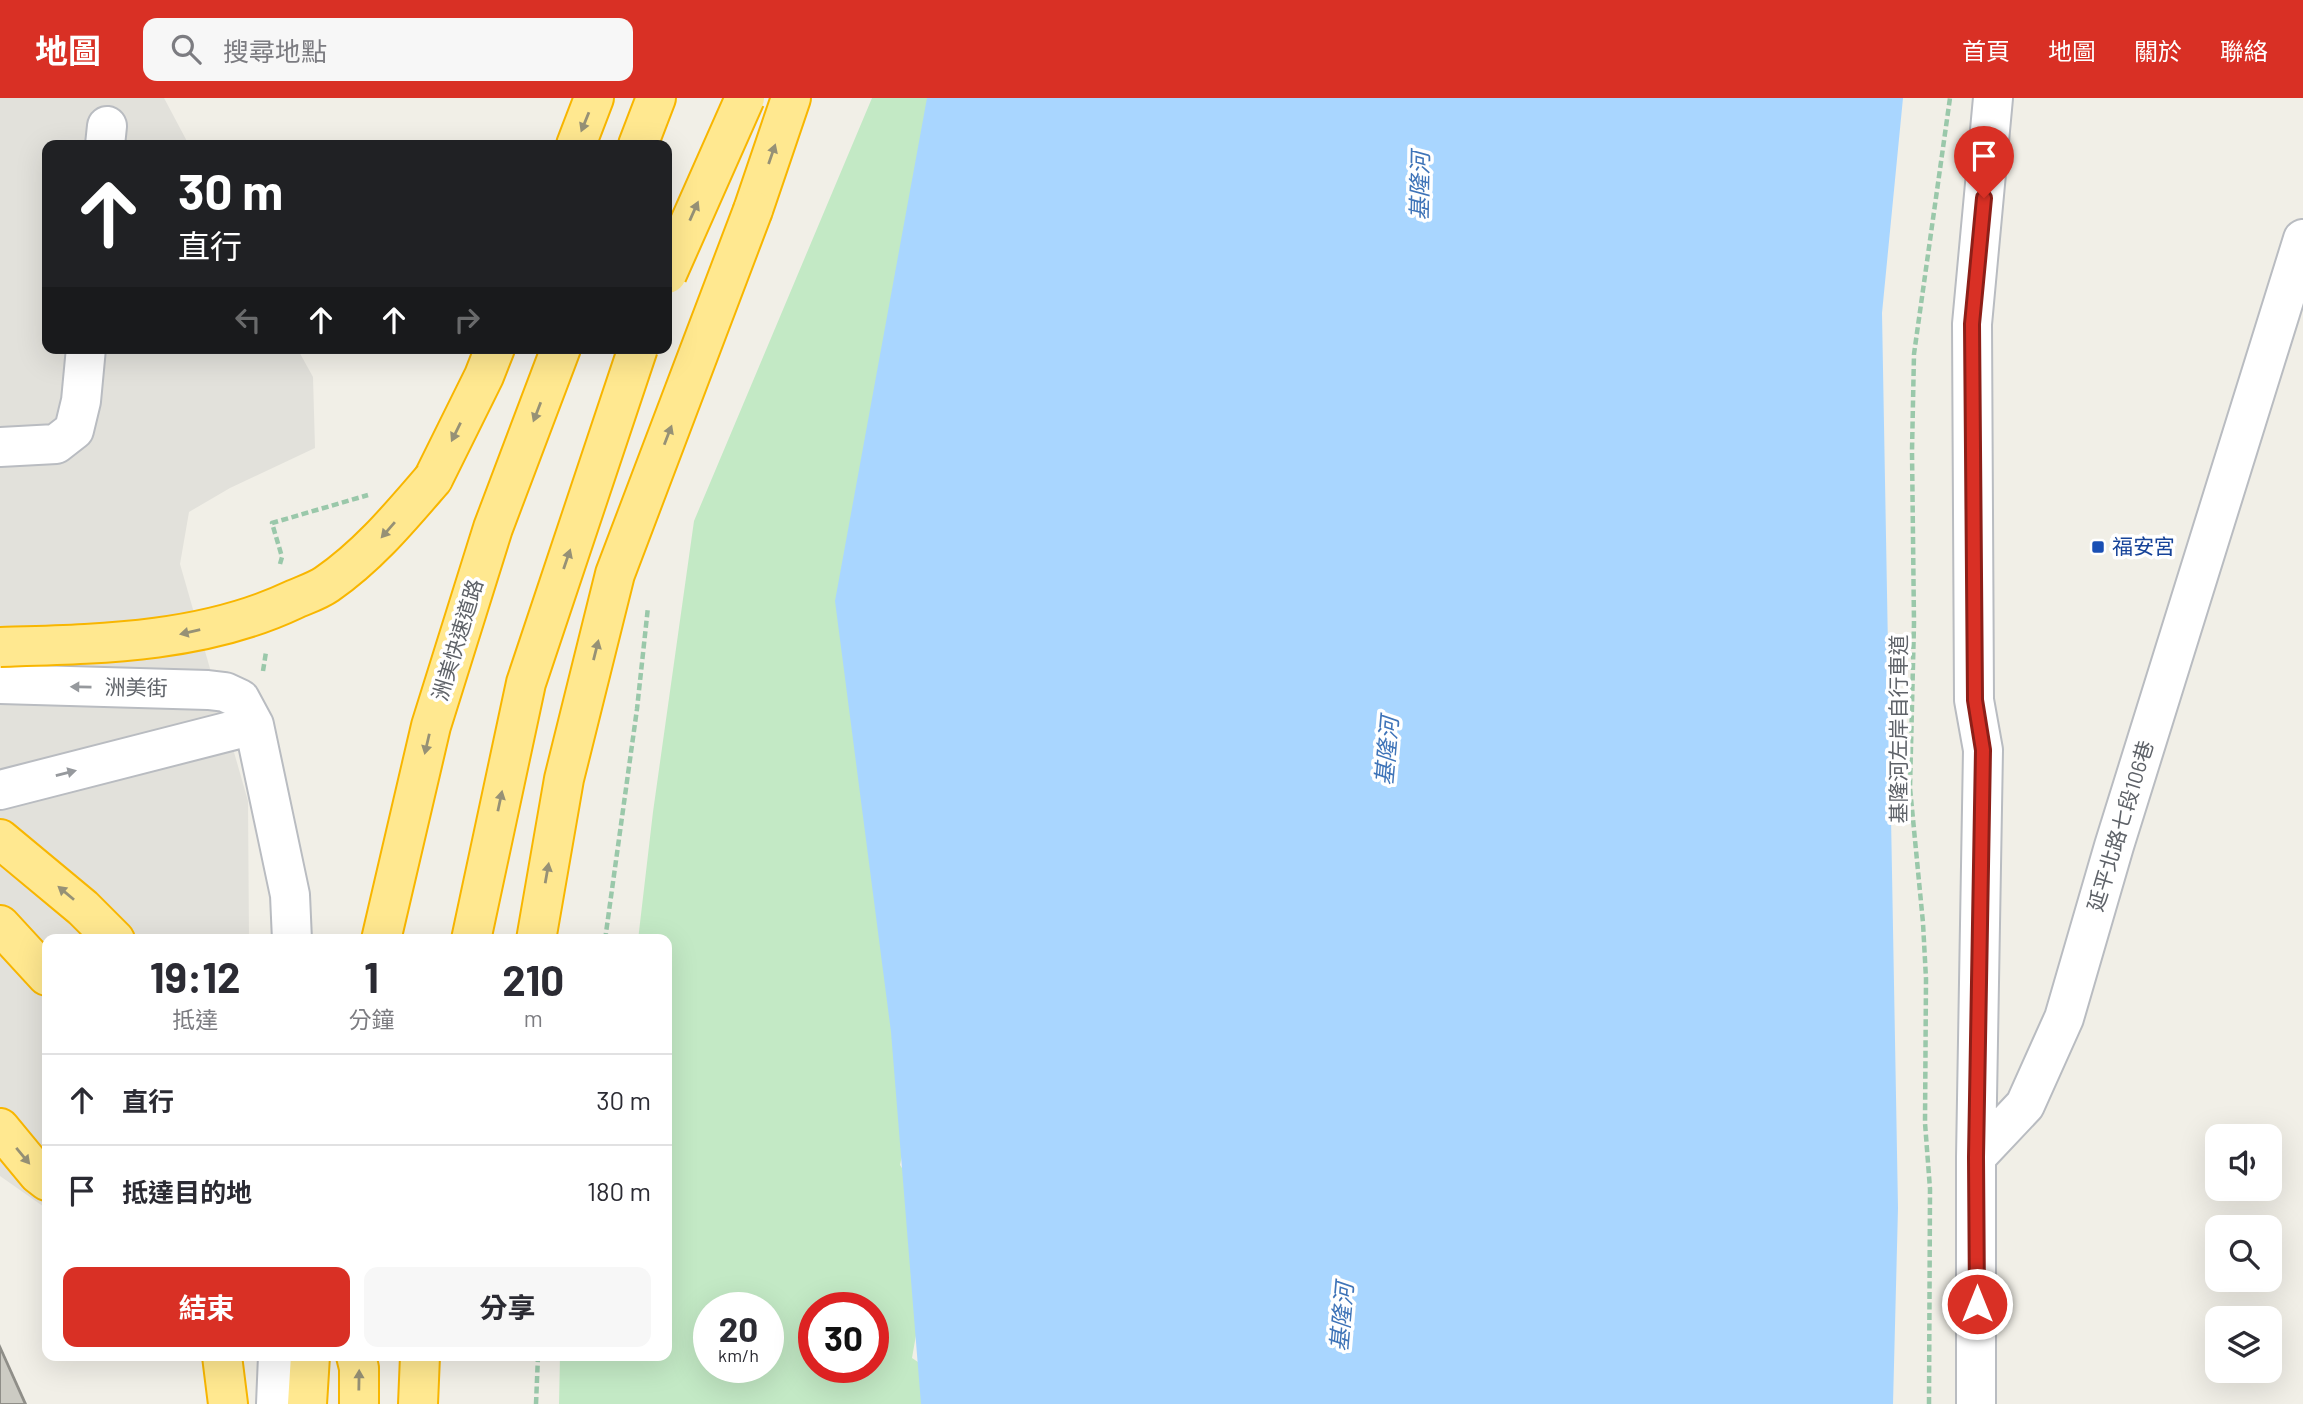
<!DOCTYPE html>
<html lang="zh-TW">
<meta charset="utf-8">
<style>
:root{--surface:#fff;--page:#f7f7f7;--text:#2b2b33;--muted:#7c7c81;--line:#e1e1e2;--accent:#d93025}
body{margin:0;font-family:Barlow,"Noto Sans TC",sans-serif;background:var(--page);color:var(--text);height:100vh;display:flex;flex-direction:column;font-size:26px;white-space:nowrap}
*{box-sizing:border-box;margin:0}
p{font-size:23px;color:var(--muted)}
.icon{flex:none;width:38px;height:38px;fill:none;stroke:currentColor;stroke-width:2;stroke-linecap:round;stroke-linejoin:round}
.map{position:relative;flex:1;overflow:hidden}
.side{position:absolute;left:42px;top:836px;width:630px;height:427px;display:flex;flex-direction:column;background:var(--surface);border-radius:14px;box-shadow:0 7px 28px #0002}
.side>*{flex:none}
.top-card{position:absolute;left:42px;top:42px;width:630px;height:214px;border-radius:14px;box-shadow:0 7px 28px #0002;background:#202124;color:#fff;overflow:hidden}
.controls{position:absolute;left:2205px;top:1026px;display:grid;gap:14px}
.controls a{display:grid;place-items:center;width:77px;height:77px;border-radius:14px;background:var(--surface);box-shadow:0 7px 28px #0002;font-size:35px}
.speed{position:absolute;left:693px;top:1194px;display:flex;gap:14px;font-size:35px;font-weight:700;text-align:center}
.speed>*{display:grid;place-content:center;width:91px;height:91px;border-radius:50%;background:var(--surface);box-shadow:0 7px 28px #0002;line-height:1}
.speed small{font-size:18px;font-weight:400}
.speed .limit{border:10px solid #d22;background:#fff;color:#111}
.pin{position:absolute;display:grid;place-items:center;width:60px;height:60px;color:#fff;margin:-72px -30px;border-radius:50% 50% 50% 0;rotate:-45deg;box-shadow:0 0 7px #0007}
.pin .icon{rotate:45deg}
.me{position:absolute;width:77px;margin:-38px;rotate:0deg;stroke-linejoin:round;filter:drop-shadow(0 0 5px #0008)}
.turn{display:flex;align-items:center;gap:24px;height:147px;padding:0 21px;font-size:32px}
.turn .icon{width:91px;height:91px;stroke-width:2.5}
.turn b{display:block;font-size:49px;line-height:60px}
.lanes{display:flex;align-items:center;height:66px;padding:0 21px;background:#0003;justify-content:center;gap:35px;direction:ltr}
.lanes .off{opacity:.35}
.eta{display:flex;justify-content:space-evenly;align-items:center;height:119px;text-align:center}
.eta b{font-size:42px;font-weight:700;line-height:49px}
.action{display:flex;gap:14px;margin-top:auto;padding:14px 21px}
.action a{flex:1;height:80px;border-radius:14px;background:var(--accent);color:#fff;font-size:28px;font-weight:700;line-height:80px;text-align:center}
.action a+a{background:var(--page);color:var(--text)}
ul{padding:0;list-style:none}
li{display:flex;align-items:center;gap:21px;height:91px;padding:0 21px;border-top:2px solid var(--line)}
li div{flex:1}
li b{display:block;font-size:26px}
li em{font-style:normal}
header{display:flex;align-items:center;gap:42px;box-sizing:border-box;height:98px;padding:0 35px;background:var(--accent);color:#fff}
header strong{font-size:33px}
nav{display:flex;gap:38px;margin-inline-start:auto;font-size:24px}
.search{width:490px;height:63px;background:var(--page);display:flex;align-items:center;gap:18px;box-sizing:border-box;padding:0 24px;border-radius:14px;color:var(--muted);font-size:26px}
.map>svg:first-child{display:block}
</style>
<header>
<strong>地圖</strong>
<div class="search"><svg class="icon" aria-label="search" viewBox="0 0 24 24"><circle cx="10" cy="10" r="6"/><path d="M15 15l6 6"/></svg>搜尋地點</div>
<nav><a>首頁</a><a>地圖</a><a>關於</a><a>聯絡</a></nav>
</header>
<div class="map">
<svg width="2303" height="1306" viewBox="0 0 2303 1306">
<rect width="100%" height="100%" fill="#f1efe7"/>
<path fill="#e2e1db" d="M0,0H164L189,47H47V250H297L313,279L315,350L230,390L189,414L180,466L248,703L249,842H47V1111L0,1078Z"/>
<path fill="#c3e9c5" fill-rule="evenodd" d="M872,0H935L909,1024L900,1067L912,1086L922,1203L912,1260L954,1288L967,1306H559L560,1258H667V842H638L653,714L694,423ZM709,1209H768V1269H709ZM814,1209H873V1269H814Z"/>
<path fill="#a9d6ff" d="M927,0H1903L1882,215L1898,1110L1893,1306H921L891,934L835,503Z"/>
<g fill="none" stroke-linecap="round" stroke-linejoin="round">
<g stroke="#b9bcc1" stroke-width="42">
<path id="minor" d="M105,47L107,28
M0,349L56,346L74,332L81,303L86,250
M0,586L208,592L225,594L240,601L254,627L290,797L292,842
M0,692L254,627
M1976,1059L2025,1007L2064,920L2114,748L2303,141
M276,1306L278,1258
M1976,1306V1059L1983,652L1974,602L1972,226L1993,0"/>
</g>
<g stroke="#f8b600" stroke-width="42">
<path id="highway" d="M576,47L594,0
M638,47L656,0
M753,112L791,0
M433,381L484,278L495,250
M0,741L83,810L115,842
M0,827L47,878
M381,842L431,628L493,430L561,250
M0,1030L38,1076L47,1083
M222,1258L228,1306
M356,1258L359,1270V1306
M307,1306L310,1258
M418,1306L420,1258"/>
</g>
<path stroke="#9ac8aa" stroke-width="4.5" stroke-dasharray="7 3.5" stroke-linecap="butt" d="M280,466L282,459L272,425L368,397
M263,573L266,554
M605,842L637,611L648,509
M536,1306L538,1258
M1929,1306L1930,1091L1925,1025L1926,881L1923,825L1910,690L1914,525L1912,353L1914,256L1950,0"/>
<use href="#minor" stroke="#fff" stroke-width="38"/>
<use href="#highway" stroke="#ffe890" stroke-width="38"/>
<g stroke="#f8b600" stroke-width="42" stroke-linecap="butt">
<path id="highway-bridge" d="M667,176L745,0
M0,549C99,546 202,545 293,502C304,497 317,493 327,486C369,457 401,418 433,381
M471,842L526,585L638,250
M536,842L564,681L615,476L753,112"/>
</g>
<use href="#highway-bridge" stroke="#ffe890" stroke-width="38"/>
</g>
<path fill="#8f8e88" d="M0,1246L27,1306H25L0,1250Z"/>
<path fill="#cccbc3" stroke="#8f8e88" stroke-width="2" d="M0,1250L25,1306H0Z"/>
<defs><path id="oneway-solid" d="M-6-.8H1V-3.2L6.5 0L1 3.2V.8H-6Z" transform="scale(1.75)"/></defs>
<g fill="#969176">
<use href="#oneway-solid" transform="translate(585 24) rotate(112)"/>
<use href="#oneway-solid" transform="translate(772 56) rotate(-71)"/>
<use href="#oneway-solid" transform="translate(694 113) rotate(-66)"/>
<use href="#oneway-solid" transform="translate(537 314) rotate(111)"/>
<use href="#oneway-solid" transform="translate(456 334) rotate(116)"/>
<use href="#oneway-solid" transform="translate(668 337) rotate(-69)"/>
<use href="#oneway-solid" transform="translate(388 432) rotate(131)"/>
<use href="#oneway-solid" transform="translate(567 461) rotate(-71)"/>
<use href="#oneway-solid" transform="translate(190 534) rotate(167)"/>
<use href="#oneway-solid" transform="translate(596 552) rotate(-76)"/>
<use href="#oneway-solid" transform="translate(427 646) rotate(103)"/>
<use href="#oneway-solid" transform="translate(500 703) rotate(-78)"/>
<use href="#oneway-solid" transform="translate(547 775) rotate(-80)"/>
<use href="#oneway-solid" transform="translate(66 795) rotate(-140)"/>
<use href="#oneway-solid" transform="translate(23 1058) rotate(50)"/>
<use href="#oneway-solid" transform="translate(359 1282) rotate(-89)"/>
</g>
<g fill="#96999d">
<use href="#oneway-solid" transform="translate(81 589) rotate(-179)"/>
<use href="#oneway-solid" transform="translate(66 675) rotate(-14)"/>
</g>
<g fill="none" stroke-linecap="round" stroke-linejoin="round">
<g stroke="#8d1f18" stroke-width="18">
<path id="route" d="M1977,1206L1976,1059L1983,652L1975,602L1972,226L1984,100"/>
</g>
<use href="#route" stroke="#d93025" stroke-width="12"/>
</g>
<rect fill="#1a4fb4" stroke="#fff" stroke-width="2.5" x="2091" y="442" width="14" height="14" rx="3.5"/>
<g text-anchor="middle" stroke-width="7" stroke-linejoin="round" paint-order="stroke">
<g font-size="21" fill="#164399" stroke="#fff" text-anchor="start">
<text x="2112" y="456">福安宮</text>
</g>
<g font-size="21" fill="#5e6268" stroke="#fff">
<text transform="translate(458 542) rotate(-73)" y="7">洲美快速道路</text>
<text transform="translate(136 590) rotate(1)" y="7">洲美街</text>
<text transform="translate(1899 631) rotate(-90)" y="7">基隆河左岸自行車道</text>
<text transform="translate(2121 728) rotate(-73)" y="7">延平北路七段106巷</text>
</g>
<g font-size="23" font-style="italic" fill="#3f74b8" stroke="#fff">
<text transform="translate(1420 88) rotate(-89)" y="8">基隆河</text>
<text transform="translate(1387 653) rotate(-85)" y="8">基隆河</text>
<text transform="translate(1342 1219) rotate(-85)" y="8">基隆河</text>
</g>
</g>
</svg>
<div class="controls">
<a><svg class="icon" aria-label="sound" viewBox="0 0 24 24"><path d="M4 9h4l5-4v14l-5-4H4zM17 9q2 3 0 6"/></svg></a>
<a><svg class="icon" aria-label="search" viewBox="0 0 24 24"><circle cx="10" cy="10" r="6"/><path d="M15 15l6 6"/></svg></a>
<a><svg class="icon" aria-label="layers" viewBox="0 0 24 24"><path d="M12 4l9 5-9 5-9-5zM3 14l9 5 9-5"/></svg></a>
</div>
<div class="speed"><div>20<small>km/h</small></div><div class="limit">30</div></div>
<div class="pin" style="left:1984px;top:100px;background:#d93025"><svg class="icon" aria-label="arrive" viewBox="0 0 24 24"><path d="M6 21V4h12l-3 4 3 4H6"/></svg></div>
<svg class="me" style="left:1977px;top:1206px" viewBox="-20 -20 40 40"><circle r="17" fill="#d93025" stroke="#fff" stroke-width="3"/><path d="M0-11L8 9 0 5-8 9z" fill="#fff"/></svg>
<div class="top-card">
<div class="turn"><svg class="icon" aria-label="ahead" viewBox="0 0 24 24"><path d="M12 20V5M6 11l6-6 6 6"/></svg><div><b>30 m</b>直行</div></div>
<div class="lanes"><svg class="icon off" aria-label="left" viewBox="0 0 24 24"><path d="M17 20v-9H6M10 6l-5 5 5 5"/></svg><svg class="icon" aria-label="ahead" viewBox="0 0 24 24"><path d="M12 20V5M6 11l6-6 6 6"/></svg><svg class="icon" aria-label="ahead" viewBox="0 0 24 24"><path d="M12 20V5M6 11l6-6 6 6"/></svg><svg class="icon off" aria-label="right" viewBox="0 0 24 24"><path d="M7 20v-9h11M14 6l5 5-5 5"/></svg></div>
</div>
<section class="side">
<div class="eta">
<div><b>19:12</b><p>抵達</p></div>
<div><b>1</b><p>分鐘</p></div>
<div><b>210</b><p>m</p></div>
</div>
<ul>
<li><svg class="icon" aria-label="ahead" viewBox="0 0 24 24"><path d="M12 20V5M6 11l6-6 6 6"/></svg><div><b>直行</b></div><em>30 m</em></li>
<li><svg class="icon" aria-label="arrive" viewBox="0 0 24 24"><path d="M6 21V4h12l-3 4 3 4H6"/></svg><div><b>抵達目的地</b></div><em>180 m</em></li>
</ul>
<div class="action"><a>結束</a><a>分享</a></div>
</section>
</div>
